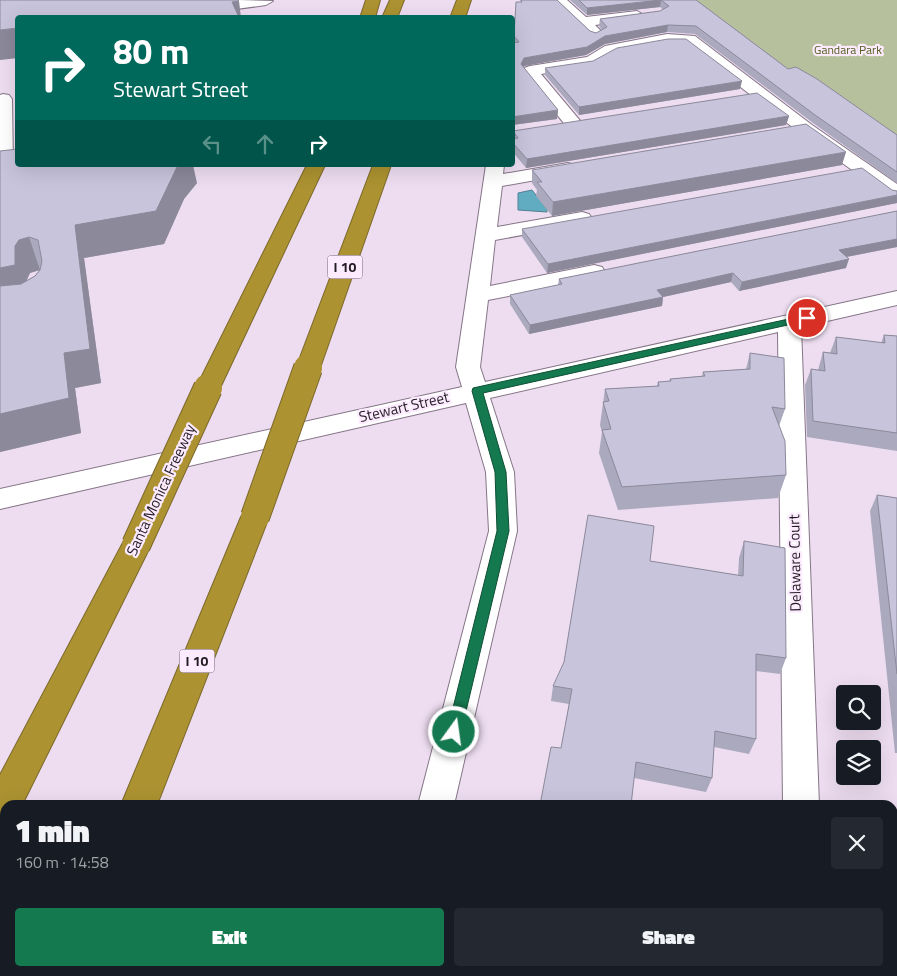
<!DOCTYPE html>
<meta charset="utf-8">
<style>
:root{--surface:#171b24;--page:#242831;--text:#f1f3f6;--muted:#9ea1a6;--accent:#157950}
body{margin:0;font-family:"Titillium Web",sans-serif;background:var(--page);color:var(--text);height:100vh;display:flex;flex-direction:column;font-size:19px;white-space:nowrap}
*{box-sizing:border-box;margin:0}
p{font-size:16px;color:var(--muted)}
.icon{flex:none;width:28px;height:28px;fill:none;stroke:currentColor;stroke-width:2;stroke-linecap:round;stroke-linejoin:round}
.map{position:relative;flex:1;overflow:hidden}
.drawer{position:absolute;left:0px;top:800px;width:898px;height:176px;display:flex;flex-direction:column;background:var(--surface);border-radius:15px 15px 0 0;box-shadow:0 5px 20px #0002}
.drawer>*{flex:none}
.top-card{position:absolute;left:15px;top:15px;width:500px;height:152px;border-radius:5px;box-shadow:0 5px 20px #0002;background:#00695c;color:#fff;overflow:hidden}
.buttons{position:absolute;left:836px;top:685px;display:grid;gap:10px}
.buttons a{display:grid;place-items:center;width:45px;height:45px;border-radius:5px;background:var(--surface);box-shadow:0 5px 20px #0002;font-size:25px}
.pin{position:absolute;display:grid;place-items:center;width:42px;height:42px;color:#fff;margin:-21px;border:2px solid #fff;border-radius:50%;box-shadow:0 1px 5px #0007}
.me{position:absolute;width:55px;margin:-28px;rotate:14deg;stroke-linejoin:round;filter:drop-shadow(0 0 4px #0008)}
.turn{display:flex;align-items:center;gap:18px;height:105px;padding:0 15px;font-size:22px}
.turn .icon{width:65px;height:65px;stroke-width:2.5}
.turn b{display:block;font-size:35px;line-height:42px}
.lanes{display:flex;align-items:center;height:48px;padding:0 15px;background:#0003;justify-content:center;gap:25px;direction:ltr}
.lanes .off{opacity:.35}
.round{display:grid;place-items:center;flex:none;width:52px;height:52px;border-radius:5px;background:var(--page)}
.headline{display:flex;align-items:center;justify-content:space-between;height:85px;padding:0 15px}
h1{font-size:30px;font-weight:800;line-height:38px}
.cta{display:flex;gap:10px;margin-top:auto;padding:10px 15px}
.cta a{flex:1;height:58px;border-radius:5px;background:var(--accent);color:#fff;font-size:20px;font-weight:800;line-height:58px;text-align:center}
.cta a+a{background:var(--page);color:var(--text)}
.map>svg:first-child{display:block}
</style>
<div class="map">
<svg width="897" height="976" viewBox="0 0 897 976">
<rect width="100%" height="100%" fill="#eeddf1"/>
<path fill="#b7c09d" d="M690,0H897V140L781,66Z"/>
<path fill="#62acc2" stroke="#4f8192" d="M532,190L547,209V212L518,210V193Z"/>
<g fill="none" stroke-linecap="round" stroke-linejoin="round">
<g stroke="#857587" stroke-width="2">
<path id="minor" d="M239,0L273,1L266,5L171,18H124L131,13Z
M551,0H567L586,17L637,11L644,15L637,19L595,25L604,34L596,39L591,37Z
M667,34L695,36L812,125L897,184V199L890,197L800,133L685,44H667L616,53L598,64L541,74L582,123L579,127H567L522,71L524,68L530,66L587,57L605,46Z
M3,94L9,95L12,99L13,166L11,170L0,171V95Z
M568,163L575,165L578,169L575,173L502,186L497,227L582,212L589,214L592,218L589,222L582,224L495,240L490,286L594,265L602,267L605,272L602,277L594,279L488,300L480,367L485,382L897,291V305L801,327L819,805H783L778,332L490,398L514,472L517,531L454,805H418L489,531L486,472L466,403L0,509V489L462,387L456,367L486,165H504L503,174Z
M387,971H446L448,976H389Z
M785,971H825V976H785Z"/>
</g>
<g stroke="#7c692c" stroke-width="2">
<path id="highway" d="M366,0H380L375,18H360Z
M390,0H404L397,18H382Z
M457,0H471L465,18H450Z
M307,165H325L220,388L217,394L208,396L199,394L196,388Z
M373,165H391L320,368L317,373L308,376L299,373L296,368Z
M255,507L265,510L269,517L157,805H121L241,517L245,510Z
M136,534L146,537L151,545L22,805H5V826L0,828V775L126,537Z
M52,971H92L90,976H50Z"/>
</g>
<use href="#minor" fill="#fff" fill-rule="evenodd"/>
<use href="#highway" fill="#ac9231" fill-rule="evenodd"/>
<g stroke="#7c692c" stroke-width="30" stroke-linecap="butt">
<path id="highway-bridge" d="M255,517L308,368
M136,545L208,388"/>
</g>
<use href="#highway-bridge" stroke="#ac9231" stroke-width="28"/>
</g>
<path fill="#aba9bd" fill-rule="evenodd" d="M520,0H557L590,31L596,33L602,30L599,26L600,19L660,11L663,10L660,7L587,15L570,0H696L788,69L897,135V183L813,123L695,34L667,32L605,44L586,55L524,66L523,67L558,110L557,119L512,125L516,2H521Z
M545,68L740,89L579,115L545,75Z
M789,116L786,125L526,168L512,151L513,131Z
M0,151L197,183L184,199L164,244L84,258L101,383L75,388L81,433L0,452ZM39,270L35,276L27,280L30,273Z
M842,165L552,216L536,196L537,190L532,183V170Z
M892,190L897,191V203L547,273L522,237V229Z
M897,211V247L846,257V268L739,291L731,282L663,297L662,306L529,334L510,304V295L558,285L559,279Z
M884,335L897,336V451L807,437L805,385L811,369L818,370L823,352L830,353L836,337L881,343Z
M750,353L785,409L779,426L786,475L778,498L618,510L599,453L602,432L600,425L605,389L657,386L658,382H669L670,379L702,376L703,372L746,369Z
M877,495L897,498V753H895L870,511Z
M744,541L786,658L780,674L756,671V739L749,754L714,747L712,778L706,792L634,778L561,748L569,704L551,701L553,686L650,561L738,576L739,558Z
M897,916V976H849V971H892Z"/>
<path fill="#8b899a" d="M661,0L660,7L587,15V8Z
M239,1L241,18H235L232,2Z
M668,25L667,32L605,44L586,55L524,66L520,72L521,64L524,58L605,36Z
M18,28V58L0,60V30Z
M742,81L740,89L579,115V107Z
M558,110L557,119L512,125V117Z
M789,116L786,125L526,168L527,159Z
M846,152L842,165L552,216L553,202Z
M179,165H193L197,183L184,199L164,244L84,258L101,383L75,388L81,433L0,452V414L64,353L75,225L177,167Z
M897,195V203L547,273L548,264Z
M29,237L40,270L30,273L27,279V298L0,304V268L19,240Z
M897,239V247L836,259L839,250Z
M849,259L846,268L739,291L742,282Z
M733,273L731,282L663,297L662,306L529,334L530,325L657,290Z"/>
<path fill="#c7c4dc" stroke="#8b899a" d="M0,0H238L239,1L232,2L238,15L236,18H18V28L0,30Z
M521,0H557L590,31L596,33L607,27L600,19L660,11L669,6L661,0H696L788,69L796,67L817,79L897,135V172L815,115L696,26L668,25L605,36L587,47L524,58L521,64L558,110L512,117V43L519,42L514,36L516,2H522Z
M579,0H661L587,8Z
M668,39H686L742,81L579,107L545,68L593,61L617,48Z
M757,93L789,116L527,159L512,142V139L518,138L513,131Z
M806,124L846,152L553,202L537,182H542L532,170Z
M18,149V165H179L177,167L156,211L75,225L90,349L64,353L69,398L0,414V286L21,284L35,276L40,270L42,261L38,240L29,237L19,240L15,246V265L0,268V151Z
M862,168L892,190L897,191V195L548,264L522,229Z
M897,211V239L839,250L849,259L742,282L733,273L657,290L663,297L530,325L510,295L562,284L559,279Z
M884,335L897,336V433L813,421L811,369L825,371L823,352L837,354L836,337L885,343Z
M750,353L784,358L785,409L772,407L785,441L786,475L622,487L602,430L611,429L603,402L609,401L605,389L659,386L658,382L671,381L670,379L705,376L703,372L750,369Z
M877,495L897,498V674Z
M588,515L654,526L650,561L743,576L744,541L785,548L786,658L756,654V739L715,731L712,778L636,762L631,805H540L551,747L561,748L572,689L553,686L564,662Z
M892,916H897V973L887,971H892Z"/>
<path fill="#157950" stroke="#0e4f34" d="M807,315L812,318L810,320L483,393L506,472L509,531L461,732L459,736L454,738L449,736L447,732L497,531L495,472L472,391L473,388Z"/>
<g text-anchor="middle" stroke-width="4.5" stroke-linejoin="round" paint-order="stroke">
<g font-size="12" fill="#525d1d" stroke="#fceafe">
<text x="848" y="54">Gandara Park</text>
</g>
<g fill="#fceafe" stroke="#645a65" stroke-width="1">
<rect x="327.5" y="255.5" width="35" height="23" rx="4"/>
<rect x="179.5" y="649.5" width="35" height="23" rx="4"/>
</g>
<g font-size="14" font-weight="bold" fill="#231c23">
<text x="345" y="272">I 10</text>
<text x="197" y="666">I 10</text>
</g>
<g font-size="15" fill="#231c23" stroke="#fceafe">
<text transform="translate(404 407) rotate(-13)" y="5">Stewart Street</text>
<text transform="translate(161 490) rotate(-65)" y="5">Santa Monica Freeway</text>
<text transform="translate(795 563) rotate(-91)" y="5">Delaware Court</text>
</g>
</g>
</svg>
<div class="buttons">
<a><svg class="icon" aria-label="search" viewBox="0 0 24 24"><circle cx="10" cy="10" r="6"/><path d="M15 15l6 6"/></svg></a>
<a><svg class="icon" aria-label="layers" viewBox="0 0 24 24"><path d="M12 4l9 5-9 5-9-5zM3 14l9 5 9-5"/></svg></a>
</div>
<div class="pin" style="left:807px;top:318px;background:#d93025"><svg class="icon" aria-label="arrive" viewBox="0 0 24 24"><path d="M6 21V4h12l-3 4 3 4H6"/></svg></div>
<svg class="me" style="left:454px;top:732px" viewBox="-20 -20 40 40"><circle r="17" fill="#157950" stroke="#fff" stroke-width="3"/><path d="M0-11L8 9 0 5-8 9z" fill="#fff"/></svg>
<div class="top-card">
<div class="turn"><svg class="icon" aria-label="right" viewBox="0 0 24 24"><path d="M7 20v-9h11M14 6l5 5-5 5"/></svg><div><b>80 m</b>Stewart Street</div></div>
<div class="lanes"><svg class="icon off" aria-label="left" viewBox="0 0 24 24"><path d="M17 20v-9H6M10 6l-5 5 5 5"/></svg><svg class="icon off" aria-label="ahead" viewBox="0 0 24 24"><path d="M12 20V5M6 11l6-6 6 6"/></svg><svg class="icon" aria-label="right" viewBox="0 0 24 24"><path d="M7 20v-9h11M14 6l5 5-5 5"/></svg></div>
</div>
<section class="drawer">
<div class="headline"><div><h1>1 min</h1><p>160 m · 14:58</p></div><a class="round"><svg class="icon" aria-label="close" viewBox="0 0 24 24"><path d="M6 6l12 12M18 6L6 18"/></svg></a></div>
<div class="cta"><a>Exit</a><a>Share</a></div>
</section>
</div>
